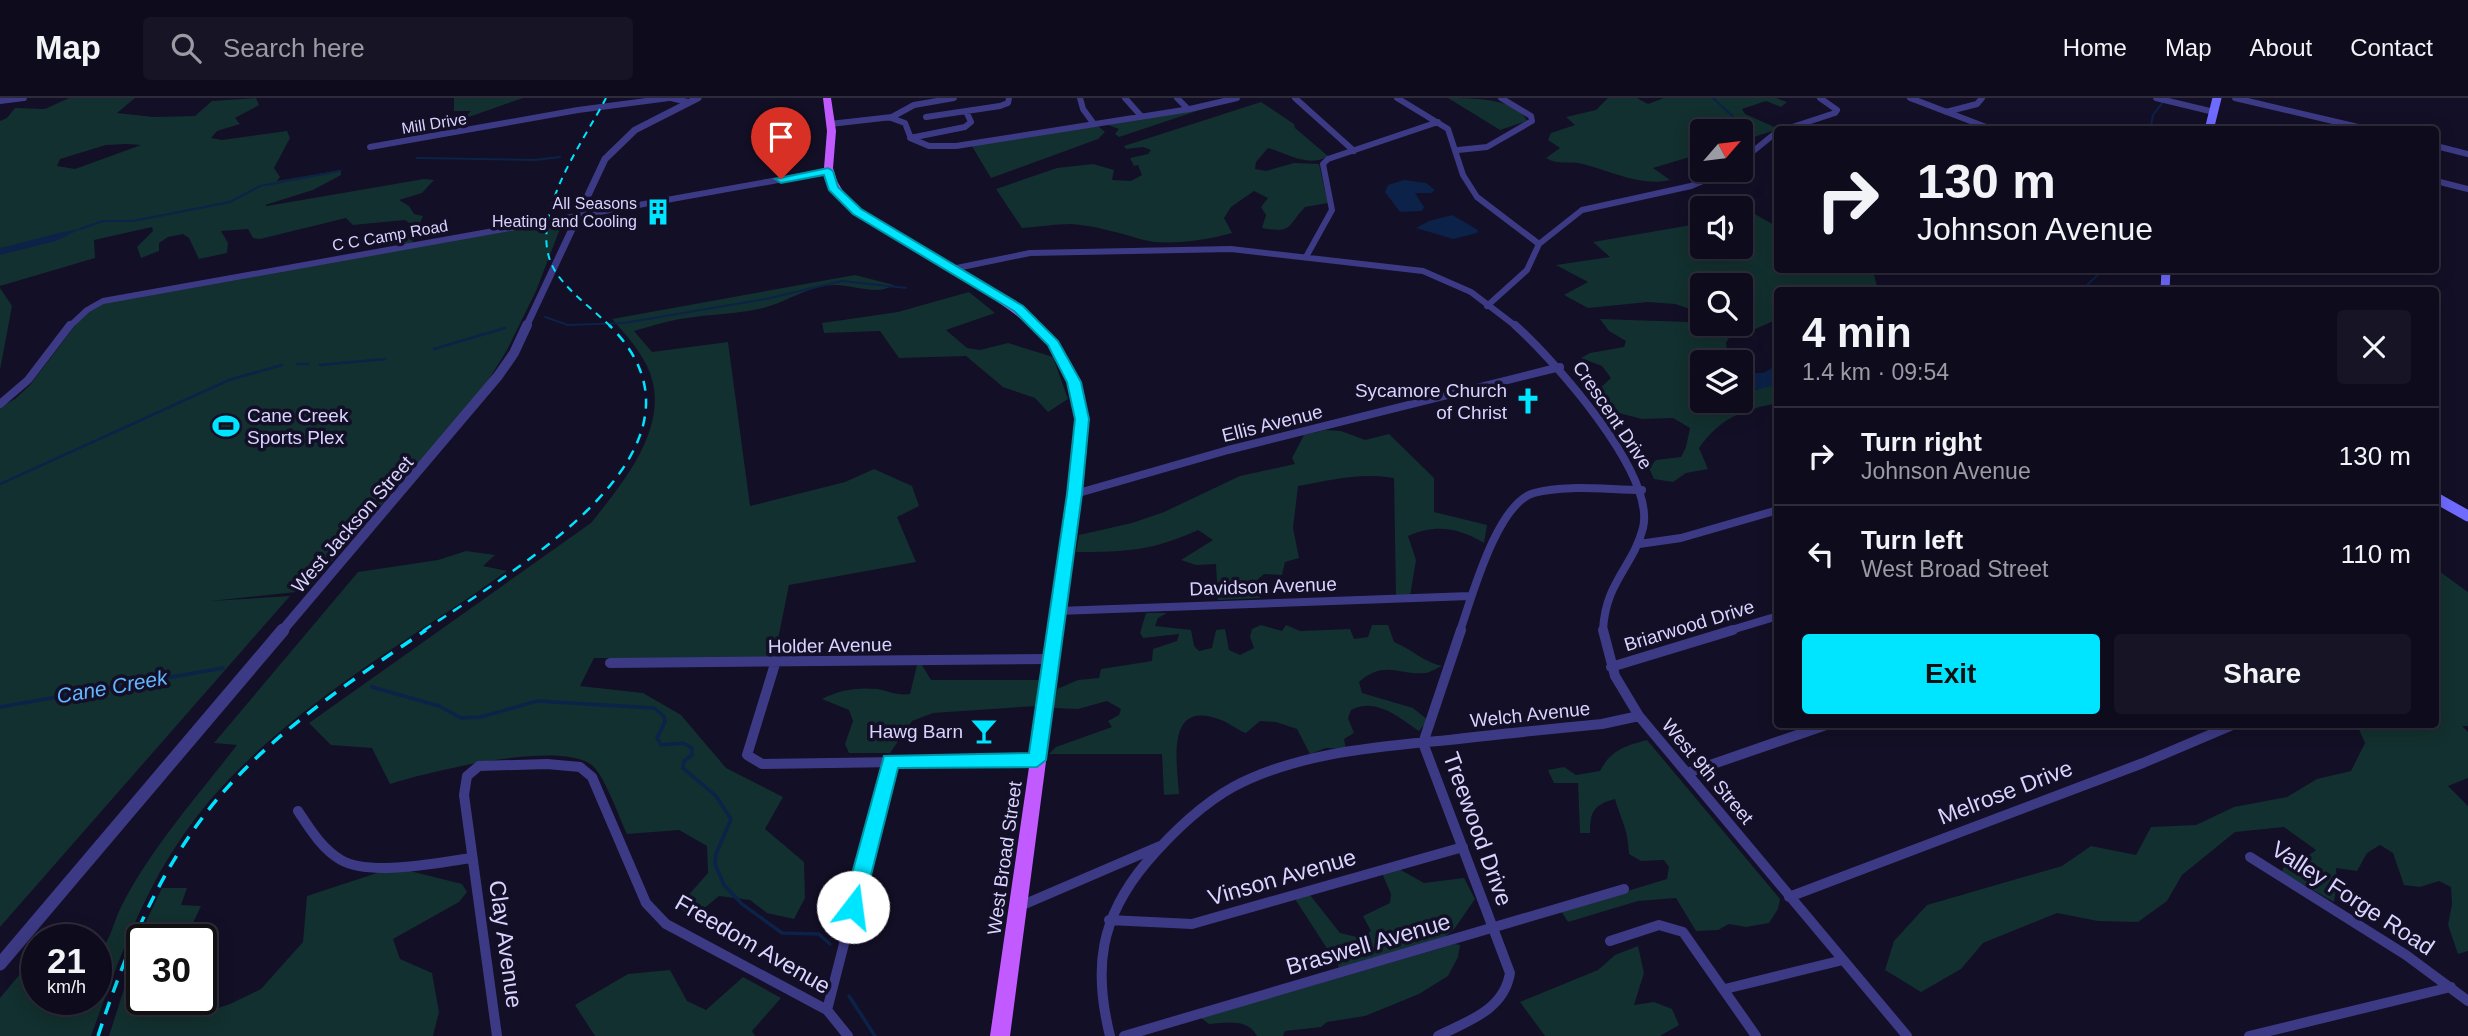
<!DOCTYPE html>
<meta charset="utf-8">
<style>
:root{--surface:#0e0b1c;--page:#171425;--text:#f1f3f6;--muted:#9b9ba3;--line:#2e2b3b;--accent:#00e5ff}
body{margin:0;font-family:Arial,sans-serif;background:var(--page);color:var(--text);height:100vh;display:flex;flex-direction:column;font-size:26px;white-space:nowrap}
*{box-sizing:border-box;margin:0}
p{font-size:23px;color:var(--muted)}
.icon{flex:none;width:38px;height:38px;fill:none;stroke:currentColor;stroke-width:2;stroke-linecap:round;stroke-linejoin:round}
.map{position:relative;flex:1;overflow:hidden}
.details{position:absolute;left:1774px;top:189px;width:665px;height:441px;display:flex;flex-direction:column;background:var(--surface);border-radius:7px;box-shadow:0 4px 18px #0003,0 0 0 2px var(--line)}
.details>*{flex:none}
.guide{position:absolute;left:1774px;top:28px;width:665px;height:147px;border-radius:7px;box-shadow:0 4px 18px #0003,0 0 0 2px var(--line);background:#0e0b1c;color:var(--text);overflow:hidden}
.needle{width:46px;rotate:62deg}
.tools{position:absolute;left:1690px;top:21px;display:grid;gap:14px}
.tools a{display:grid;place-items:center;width:63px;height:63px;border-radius:7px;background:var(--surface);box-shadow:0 4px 18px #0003,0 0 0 2px var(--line);font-size:35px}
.speed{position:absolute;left:21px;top:826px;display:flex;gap:14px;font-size:35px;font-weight:700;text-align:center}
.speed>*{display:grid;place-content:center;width:91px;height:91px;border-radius:50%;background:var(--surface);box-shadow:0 4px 18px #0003,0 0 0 2px var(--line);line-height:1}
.speed small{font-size:18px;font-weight:400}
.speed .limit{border:4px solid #111;border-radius:10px;background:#fff;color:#111}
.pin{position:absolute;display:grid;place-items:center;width:60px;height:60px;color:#fff;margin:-72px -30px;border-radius:50% 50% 50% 0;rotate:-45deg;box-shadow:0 0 7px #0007}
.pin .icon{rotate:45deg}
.me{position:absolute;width:77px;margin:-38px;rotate:15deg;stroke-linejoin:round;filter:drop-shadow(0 0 5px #0008)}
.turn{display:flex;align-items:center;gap:24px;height:147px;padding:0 28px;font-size:32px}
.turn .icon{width:91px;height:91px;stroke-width:2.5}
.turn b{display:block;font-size:49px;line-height:60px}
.round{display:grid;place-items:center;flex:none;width:74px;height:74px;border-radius:7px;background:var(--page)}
.headline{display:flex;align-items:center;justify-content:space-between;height:119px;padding:0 28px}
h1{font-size:42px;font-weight:700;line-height:52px}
.action{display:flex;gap:14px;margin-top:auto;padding:14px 28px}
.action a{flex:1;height:80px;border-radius:7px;background:var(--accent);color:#111;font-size:28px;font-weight:700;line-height:80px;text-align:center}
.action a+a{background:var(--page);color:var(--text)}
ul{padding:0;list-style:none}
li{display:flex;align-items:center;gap:21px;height:98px;padding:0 28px;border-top:2px solid var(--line)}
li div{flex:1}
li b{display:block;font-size:26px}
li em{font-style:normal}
header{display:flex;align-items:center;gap:42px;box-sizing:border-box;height:98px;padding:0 35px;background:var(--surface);border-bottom:2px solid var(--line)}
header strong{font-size:33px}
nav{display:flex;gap:38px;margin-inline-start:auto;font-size:24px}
.search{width:490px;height:63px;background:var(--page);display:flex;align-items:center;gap:18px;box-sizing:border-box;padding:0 24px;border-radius:7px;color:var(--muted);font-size:26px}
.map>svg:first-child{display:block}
</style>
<header>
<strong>Map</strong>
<div class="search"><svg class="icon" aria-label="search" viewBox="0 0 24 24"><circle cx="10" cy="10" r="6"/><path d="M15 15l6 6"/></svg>Search here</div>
<nav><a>Home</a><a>Map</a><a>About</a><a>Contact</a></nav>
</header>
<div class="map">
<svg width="2468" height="938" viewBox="0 0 2468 938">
<rect width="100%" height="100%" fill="#130f26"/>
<path fill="#12302f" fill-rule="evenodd" d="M69,0H135L117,15L154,19L195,18L212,3L256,0L259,7L235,20L240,26L217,33L211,40L222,42L287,33L290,40L274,70L280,79L277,83L341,72V77L313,92L265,107L267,108L424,81L434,82L422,95L399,102L409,108L414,116L423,118L412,145L397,148L409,134L411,126L405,122L353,127L346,120L260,141L253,140L248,131L221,133L228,145L227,155L199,161L189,140L183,136L168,139L159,145V153L141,160L137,149L153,133L152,129L94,142L95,160L0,188V23L7,20L15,10L45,11ZM127,46L141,47L75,71L57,68L60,61L106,47Z
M454,0H523L463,21L471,13H454Z
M1448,0C1471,0 1517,0 1527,23L1500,32Z
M1608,0H1637L1648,6L1664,0H1776L1787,4L1781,9L1766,3L1742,11L1745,16L1779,31L1741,43V33H1703V55L1653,70L1670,82C1641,89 1611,73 1583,66C1569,62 1560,68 1546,60L1560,50L1548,42L1551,35L1575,27L1566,19L1596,12Z
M1261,4L1294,26L1295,30L1328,58C1309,70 1288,56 1268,50L1256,64L1255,71L1266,73L1294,65L1319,66L1328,105L1305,109C1287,128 1293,136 1262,130L1266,117L1261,109L1268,100L1254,93L1231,109L1224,120L1232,135C1207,142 1165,149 1140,141C1121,135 1091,127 1071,126C1055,126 1038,129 1022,130L996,91L1057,70L1093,66L1114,72L1112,82L1131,83L1142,77L1138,67L1134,68L1130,60L1148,56L1151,52L1143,49L1126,51L1124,48Z
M1209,9L1119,39L1115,36L1119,31L1100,24Z
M1098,28L1105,34L1098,41L991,80L970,45Z
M1751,114L1778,129V172H1867L1873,173L1878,192H1778V221L1753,232L1733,233L1726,245L1729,264H1703V303H1741V285L1756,292L1775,285L1778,286V305C1743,312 1721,319 1699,350L1708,371L1686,375L1673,384L1654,381L1649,370L1656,362L1681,359L1686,349L1690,330L1673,320L1642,321L1607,312L1595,295L1611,280L1602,268L1581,260L1590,255L1624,249L1626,243L1609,233L1600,221L1689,224L1715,229L1722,226H1741V187H1703V215L1675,206L1648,204L1588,210L1564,197L1588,184L1556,167L1610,159L1593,144L1703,125V149H1741V116Z
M563,123L536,193L507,252L483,291L306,493L211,503L290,498L0,829V309L15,301L30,287L83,217L96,208L116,202Z
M855,177L894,187C878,198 853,187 835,187C810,187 787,204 763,210C739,216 712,216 687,220C669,222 652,228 634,233L652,254L728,244L750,408L845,384L874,371L912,388L919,408L897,419L916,464L789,487L774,561L594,560L580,588L643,595L681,617L726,670L783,699L765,731L804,764L805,800L794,821L767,815L750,802L719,798L691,821L679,808L708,775L707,748L679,732L627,736C619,719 606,682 594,669C564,640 428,674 390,686L372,650L331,647L309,625L591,425C623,385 670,329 650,275C642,254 626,237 612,221Z
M0,190L12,208L0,272Z
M969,194L995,215L946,232L967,250L980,252L1008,245L1053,259L1068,301L1048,314L1035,300L1003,289L966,258L899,260L880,233L824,235L822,225L898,214Z
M1325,332L1341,333L1365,342L1389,336L1434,380V414L1487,427L1484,445C1458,429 1435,426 1408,438L1416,462L1410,498H1396L1394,380C1362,374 1329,382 1298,388L1293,430L1299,460L1285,464L1282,477L1264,476L1257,482L1260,500L1218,502L1216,466L1196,467L1181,462L1213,442L1198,432C1152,453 1125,454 1076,454L1079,437L1132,425L1164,414L1240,378L1295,366L1292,360L1304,337Z
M466,453L495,457L483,468L507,473C395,553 255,627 178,745C139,803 115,873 91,938H0V900L20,876L37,881V901H96V856C110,846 113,825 121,809C151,750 196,700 237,647L214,645L358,474L438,462Z
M2436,471L2468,494V628H2462L2468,634V680L2448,688L2468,708V853L2458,856L2448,827L2452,806L2451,789L2439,783L2420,789L2404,787L2393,755L2380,747L2367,755L2357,773L2336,770L2337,783L2334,804L2282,774L2286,762H2302L2316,752L2284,729L2235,734L2182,777L2167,803L2138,824L2098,823L2057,815L1983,845L1961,871L1921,894L1885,872L1894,843L1927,807L2062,768L2091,748L2136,757L2151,729L2196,727L2234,709L2287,699L2317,681L2351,673L2365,645L2357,627L2436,626Z
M1146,515H1167L1158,520L1155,528L1191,532L1194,548L1199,553L1212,550L1216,532L1225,531L1229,552L1240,557L1254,550L1250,539L1252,531L1261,527L1282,533L1286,527L1300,533L1350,531L1354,541L1368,539L1372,527H1388L1394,544C1412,551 1423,564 1442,568C1437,570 1431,574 1426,575C1400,578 1385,561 1359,584L1362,595L1413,610L1428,622L1419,633C1398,619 1376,599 1351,612L1348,620L1354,635L1344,641L1346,651L1326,650L1310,656L1297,631L1276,624L1260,623L1246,635C1237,632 1230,625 1221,622C1165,600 1177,664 1179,696L1164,697L1162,656H1049L1056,649L1112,629L1108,623L1119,617L1121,611L1107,603L1078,611L1053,610L1057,591L1078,582L1099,580L1101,571L1152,563L1153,551L1177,543L1179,536L1143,540L1140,535Z
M917,567H922L931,582H1040L1036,608L933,615L912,623L890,655H849L845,646L853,623L849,612L822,601C839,592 857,589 877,591C889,593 896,598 910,596Z
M1647,642L1780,801L1778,811L1769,825L1746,829L1729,826L1718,832L1696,833L1676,800L1638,803L1568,824L1561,813L1667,781L1669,769L1664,762L1641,763L1629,756C1628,731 1622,725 1615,701C1593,707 1590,714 1590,735H1580L1578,685H1554L1548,672L1564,669L1576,677L1600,673C1611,652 1625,648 1647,642Z
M1399,771L1424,785L1464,780L1475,801L1455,830L1440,843L1341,872L1295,801L1310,797L1340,835L1361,840L1371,833L1363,818L1390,805L1391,796L1382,775Z
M383,773H410L462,786L467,794L459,804L393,841L400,861L432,875L439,914L433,938H109L144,828L162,790H187L181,807L201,808L185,842H142V901H172L175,915L194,918L230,906L261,891L303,844L307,798Z
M1455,846L1460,847L1458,859L1448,878L1419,896L1365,918L1327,924L1321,929L1285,933L1283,938H1257C1247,920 1226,925 1209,926L1201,920Z
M1638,848L1644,875L1634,907L1654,904L1672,911L1679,927L1660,938H1545L1520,904L1598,872L1615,857Z
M670,872L687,903L706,912L743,879L781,900L752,933L755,938H595L575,907L628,876Z"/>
<path fill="#0c2248" d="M1404,82L1426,85L1435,92L1431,95H1415L1424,109L1422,113L1400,114L1385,94L1388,87Z
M1452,117L1478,132L1477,135L1453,141L1416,130L1429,123Z
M80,131L56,143L0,157V150C27,144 53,135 80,131Z
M1778,267V286L1756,292L1743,287L1751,281L1747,275H1763Z"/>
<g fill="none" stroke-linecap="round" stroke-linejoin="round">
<path stroke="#0c2248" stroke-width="2" d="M1713,0L1744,29L1749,39
M2150,32L2153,17L2163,4
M417,60L535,62L560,59
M80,131L103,123H133L230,104L260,88L340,73
M2082,192L2103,172
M545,219L568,227L624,225L766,201L842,183L906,190"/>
<path stroke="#0c2248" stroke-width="2.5" d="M434,251L505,230
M297,266H308
M320,267L385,261
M0,386L229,282L282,267"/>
<path stroke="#0c2248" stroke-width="3.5" d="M372,589L439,608L461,620L481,619L537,603L654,610L664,618L665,624L657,640L661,647L683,645L692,650V657L684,663L683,670L716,698L731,721L716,756L715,766L724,787L742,806L782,835L819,836L830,846
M0,609L223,570
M849,898L875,938"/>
<path stroke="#3d3a85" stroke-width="6" d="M671,0L688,4
M1080,0L1083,11L1094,26
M1125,0L1141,18
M1177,0L1188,11
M1295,0L1354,53
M1397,0L1448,31L1463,77L1477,99L1539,146
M1910,0L1994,32
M2156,0L2214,14
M2235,0L2371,32
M0,3L24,0
M966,13L971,24L965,29L910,40L929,48H956L1190,11L1237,0
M1946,14L1977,6L1982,0
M926,19L1000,8L1008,5L1009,0
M891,20L905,25L910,38
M830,26L892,19L914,7L954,0
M2210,28L2224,32
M1783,32L1835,15L1837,12L1820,0
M2436,48L2468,56
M370,49L578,12L669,0
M1458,52L1487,49L1532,23L1531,18L1501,0
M1741,63L1778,33
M2436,83L2468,91
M1306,159L1332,112L1323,66L1328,61L1438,24
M952,171L1030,155L1231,151L1423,173L1471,194L1517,229
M1487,208L1527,172L1539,146L1582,112L1691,88L1729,72
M69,229L87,212L103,203L828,73"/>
<path stroke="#3d3a85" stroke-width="8" d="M1515,227C1554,262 1656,376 1643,430C1633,469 1605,484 1603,533
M0,306L28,282L70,227
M1075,396L1228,352L1560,269
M1639,446L1681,440L1778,412
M1058,513L1470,498
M1460,533C1472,499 1497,405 1534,395C1567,386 1608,392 1642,392
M1728,533L1778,518"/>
<path stroke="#3d3a85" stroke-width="10" d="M1603,532L1615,578L1639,618L1907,938
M610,565L1051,561
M775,566L747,657L762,666L1037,662
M1611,569L1733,532
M1423,645L1461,532
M1423,645L1510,875C1504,912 1468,923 1438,938
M1687,675L1829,626
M298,713C310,731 322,751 341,762C371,779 439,764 472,760
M2250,759L2406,857L2468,903
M1789,799L2143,665L2235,626
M1018,809L1160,748
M1109,822L1192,826L1463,749
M1610,843L1659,827L1683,834L1756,938
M1725,891L1843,862
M827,912L891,663
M497,938L464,697L467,678L479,668L547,666L580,669L592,679L646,805L666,826L827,912L848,938
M1110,938C1093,870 1100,820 1146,765C1171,736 1199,708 1233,689C1299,654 1377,649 1449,642C1500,636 1551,631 1602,626L1639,618
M1124,938L1624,791
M2249,938L2451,889"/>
<path stroke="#3d3a85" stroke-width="7" d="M526,229L605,61L635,32L698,0"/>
<path stroke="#3d3a85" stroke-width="10" d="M282,533L498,278L514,255L527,227"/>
<path stroke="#3d3a85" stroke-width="13" d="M0,866L283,532"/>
<path stroke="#6f6bff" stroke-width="9" d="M2209,32L2217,0
M2165,192L2166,172"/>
<path stroke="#6f6bff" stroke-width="11" d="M2436,400L2468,418"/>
<path fill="#c25bff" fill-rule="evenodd" d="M823,0H831L836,33L833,70L837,83L844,95L860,111C891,130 921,149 952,167C1035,215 1097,252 1086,359L1010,938H990L1074,359C1086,253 1026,219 945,172C914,153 884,134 854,115L836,97L827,83L824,70L827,33Z"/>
<path stroke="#00e5ff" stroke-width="2" stroke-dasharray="7 6" stroke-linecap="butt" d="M606,0C582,47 522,125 557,176C571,196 594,212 611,229"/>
<path stroke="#00e5ff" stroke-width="2.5" stroke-dasharray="10 8" stroke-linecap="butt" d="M423,533C510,474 734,350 609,227"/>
<path stroke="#00e5ff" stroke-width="3.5" stroke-dasharray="13 10" stroke-linecap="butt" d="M98,938C124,859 155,781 206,715C265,639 348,585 426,532"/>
</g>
<path fill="#00e5ff" stroke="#0095a6" stroke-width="2" d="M828,70L833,73L838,89L861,111L1023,208L1058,243L1081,284L1089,321L1082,396L1046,662L1037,669L898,670L863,809L860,815L853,817L846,815L843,809L884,658L1029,655L1067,396L1075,321L1067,284L1048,247L1014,213L853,116L829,92L824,77L781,85L775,81Z"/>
<defs>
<g id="building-bare" transform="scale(2.1)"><path d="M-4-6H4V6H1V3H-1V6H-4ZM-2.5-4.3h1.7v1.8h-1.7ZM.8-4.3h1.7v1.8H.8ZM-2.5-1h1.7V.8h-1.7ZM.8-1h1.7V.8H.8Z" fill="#00e5ff" stroke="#130f26" stroke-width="2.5" paint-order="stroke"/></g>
<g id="church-bare" transform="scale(2.1)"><path d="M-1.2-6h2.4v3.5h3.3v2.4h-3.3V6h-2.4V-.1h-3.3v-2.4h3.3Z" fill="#00e5ff" stroke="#130f26" stroke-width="2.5" paint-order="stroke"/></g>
<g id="stadium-bare" transform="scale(2.1)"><path d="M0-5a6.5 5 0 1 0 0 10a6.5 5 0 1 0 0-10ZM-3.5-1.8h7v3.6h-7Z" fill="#00e5ff" stroke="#130f26" stroke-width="2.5" paint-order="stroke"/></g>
<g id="bar-bare" transform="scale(2.1)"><path d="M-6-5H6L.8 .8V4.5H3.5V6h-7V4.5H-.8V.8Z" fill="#00e5ff" stroke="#130f26" stroke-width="2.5" paint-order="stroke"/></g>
</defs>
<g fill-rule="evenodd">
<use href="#building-bare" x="658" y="114"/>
<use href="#church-bare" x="1528" y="303"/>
<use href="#stadium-bare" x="226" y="328"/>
<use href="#bar-bare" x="984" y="633"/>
</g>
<g text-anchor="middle" stroke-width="7" stroke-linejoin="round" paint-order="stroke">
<g font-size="16" fill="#d9d4ff" stroke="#130f26">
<text transform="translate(434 25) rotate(-9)" y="6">Mill Drive</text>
<text transform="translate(390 137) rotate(-10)" y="6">C C Camp Road</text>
</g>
<g font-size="16" fill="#d9d4ff" stroke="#130f26" text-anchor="end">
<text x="637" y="111">All Seasons<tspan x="637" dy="18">Heating and Cooling</tspan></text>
</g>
<g font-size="19" fill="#d9d4ff" stroke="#130f26" text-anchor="end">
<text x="1507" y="299">Sycamore Church<tspan x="1507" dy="22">of Christ</tspan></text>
<text x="247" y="324" text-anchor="start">Cane Creek<tspan x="247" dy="22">Sports Plex</tspan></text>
<text x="963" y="640">Hawg Barn</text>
</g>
<g font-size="19" fill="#d9d4ff" stroke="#130f26">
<text transform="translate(1613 317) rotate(56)" y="7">Crescent Drive</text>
<text transform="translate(1272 325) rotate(-14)" y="7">Ellis Avenue</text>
<text transform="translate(352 426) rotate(-49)" y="7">West Jackson Street</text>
<text transform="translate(1263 488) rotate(-2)" y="7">Davidson Avenue</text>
<text transform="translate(1689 527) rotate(-17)" y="7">Briarwood Drive</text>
<text transform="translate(830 547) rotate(-1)" y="7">Holder Avenue</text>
<text transform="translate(1530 616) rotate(-6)" y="7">Welch Avenue</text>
<text transform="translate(1708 673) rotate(50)" y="7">West 9th Street</text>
<text transform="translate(1004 760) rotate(-82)" y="7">West Broad Street</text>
</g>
<g font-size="21" font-style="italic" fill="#62b6ff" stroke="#130f26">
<text transform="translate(112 589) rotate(-10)" y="7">Cane Creek</text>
</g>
<g font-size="23" fill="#d9d4ff" stroke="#130f26">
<text transform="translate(2005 694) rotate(-21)" y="8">Melrose Drive</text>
<text transform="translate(1478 731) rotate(70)" y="8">Treewood Drive</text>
<text transform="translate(1282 779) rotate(-16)" y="8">Vinson Avenue</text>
<text transform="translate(2353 800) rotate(33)" y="8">Valley Forge Road</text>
<text transform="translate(506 846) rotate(82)" y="8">Clay Avenue</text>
<text transform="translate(753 846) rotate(30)" y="8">Freedom Avenue</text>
<text transform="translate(1368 846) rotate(-16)" y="8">Braswell Avenue</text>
</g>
</g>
</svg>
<div class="tools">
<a><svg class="needle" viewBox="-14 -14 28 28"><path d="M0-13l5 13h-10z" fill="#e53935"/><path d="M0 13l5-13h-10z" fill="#9b9ba3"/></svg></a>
<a><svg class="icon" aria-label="sound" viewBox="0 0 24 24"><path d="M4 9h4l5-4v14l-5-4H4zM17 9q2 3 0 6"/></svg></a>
<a><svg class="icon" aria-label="search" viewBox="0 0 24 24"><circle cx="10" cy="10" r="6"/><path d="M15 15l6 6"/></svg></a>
<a><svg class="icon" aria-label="layers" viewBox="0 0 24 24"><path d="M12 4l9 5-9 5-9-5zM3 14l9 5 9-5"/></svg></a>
</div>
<div class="speed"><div>21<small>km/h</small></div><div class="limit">30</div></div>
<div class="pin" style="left:781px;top:81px;background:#d93025"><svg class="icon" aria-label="arrive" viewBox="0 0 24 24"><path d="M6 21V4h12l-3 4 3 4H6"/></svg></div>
<svg class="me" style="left:853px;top:809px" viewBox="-20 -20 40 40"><circle r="19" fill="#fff"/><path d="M0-13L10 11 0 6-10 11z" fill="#00e5ff"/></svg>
<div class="guide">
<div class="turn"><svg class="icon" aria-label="right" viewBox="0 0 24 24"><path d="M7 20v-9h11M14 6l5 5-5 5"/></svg><div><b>130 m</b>Johnson Avenue</div></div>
</div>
<section class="details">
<div class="headline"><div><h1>4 min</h1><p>1.4 km · 09:54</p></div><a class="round"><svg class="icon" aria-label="close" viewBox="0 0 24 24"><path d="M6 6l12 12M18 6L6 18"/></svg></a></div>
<ul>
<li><svg class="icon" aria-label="right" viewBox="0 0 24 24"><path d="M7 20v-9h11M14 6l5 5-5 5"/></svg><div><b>Turn right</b><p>Johnson Avenue</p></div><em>130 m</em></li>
<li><svg class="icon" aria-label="left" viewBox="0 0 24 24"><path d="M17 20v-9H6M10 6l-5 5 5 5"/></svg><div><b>Turn left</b><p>West Broad Street</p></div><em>110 m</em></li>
</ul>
<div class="action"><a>Exit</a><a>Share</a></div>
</section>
</div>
